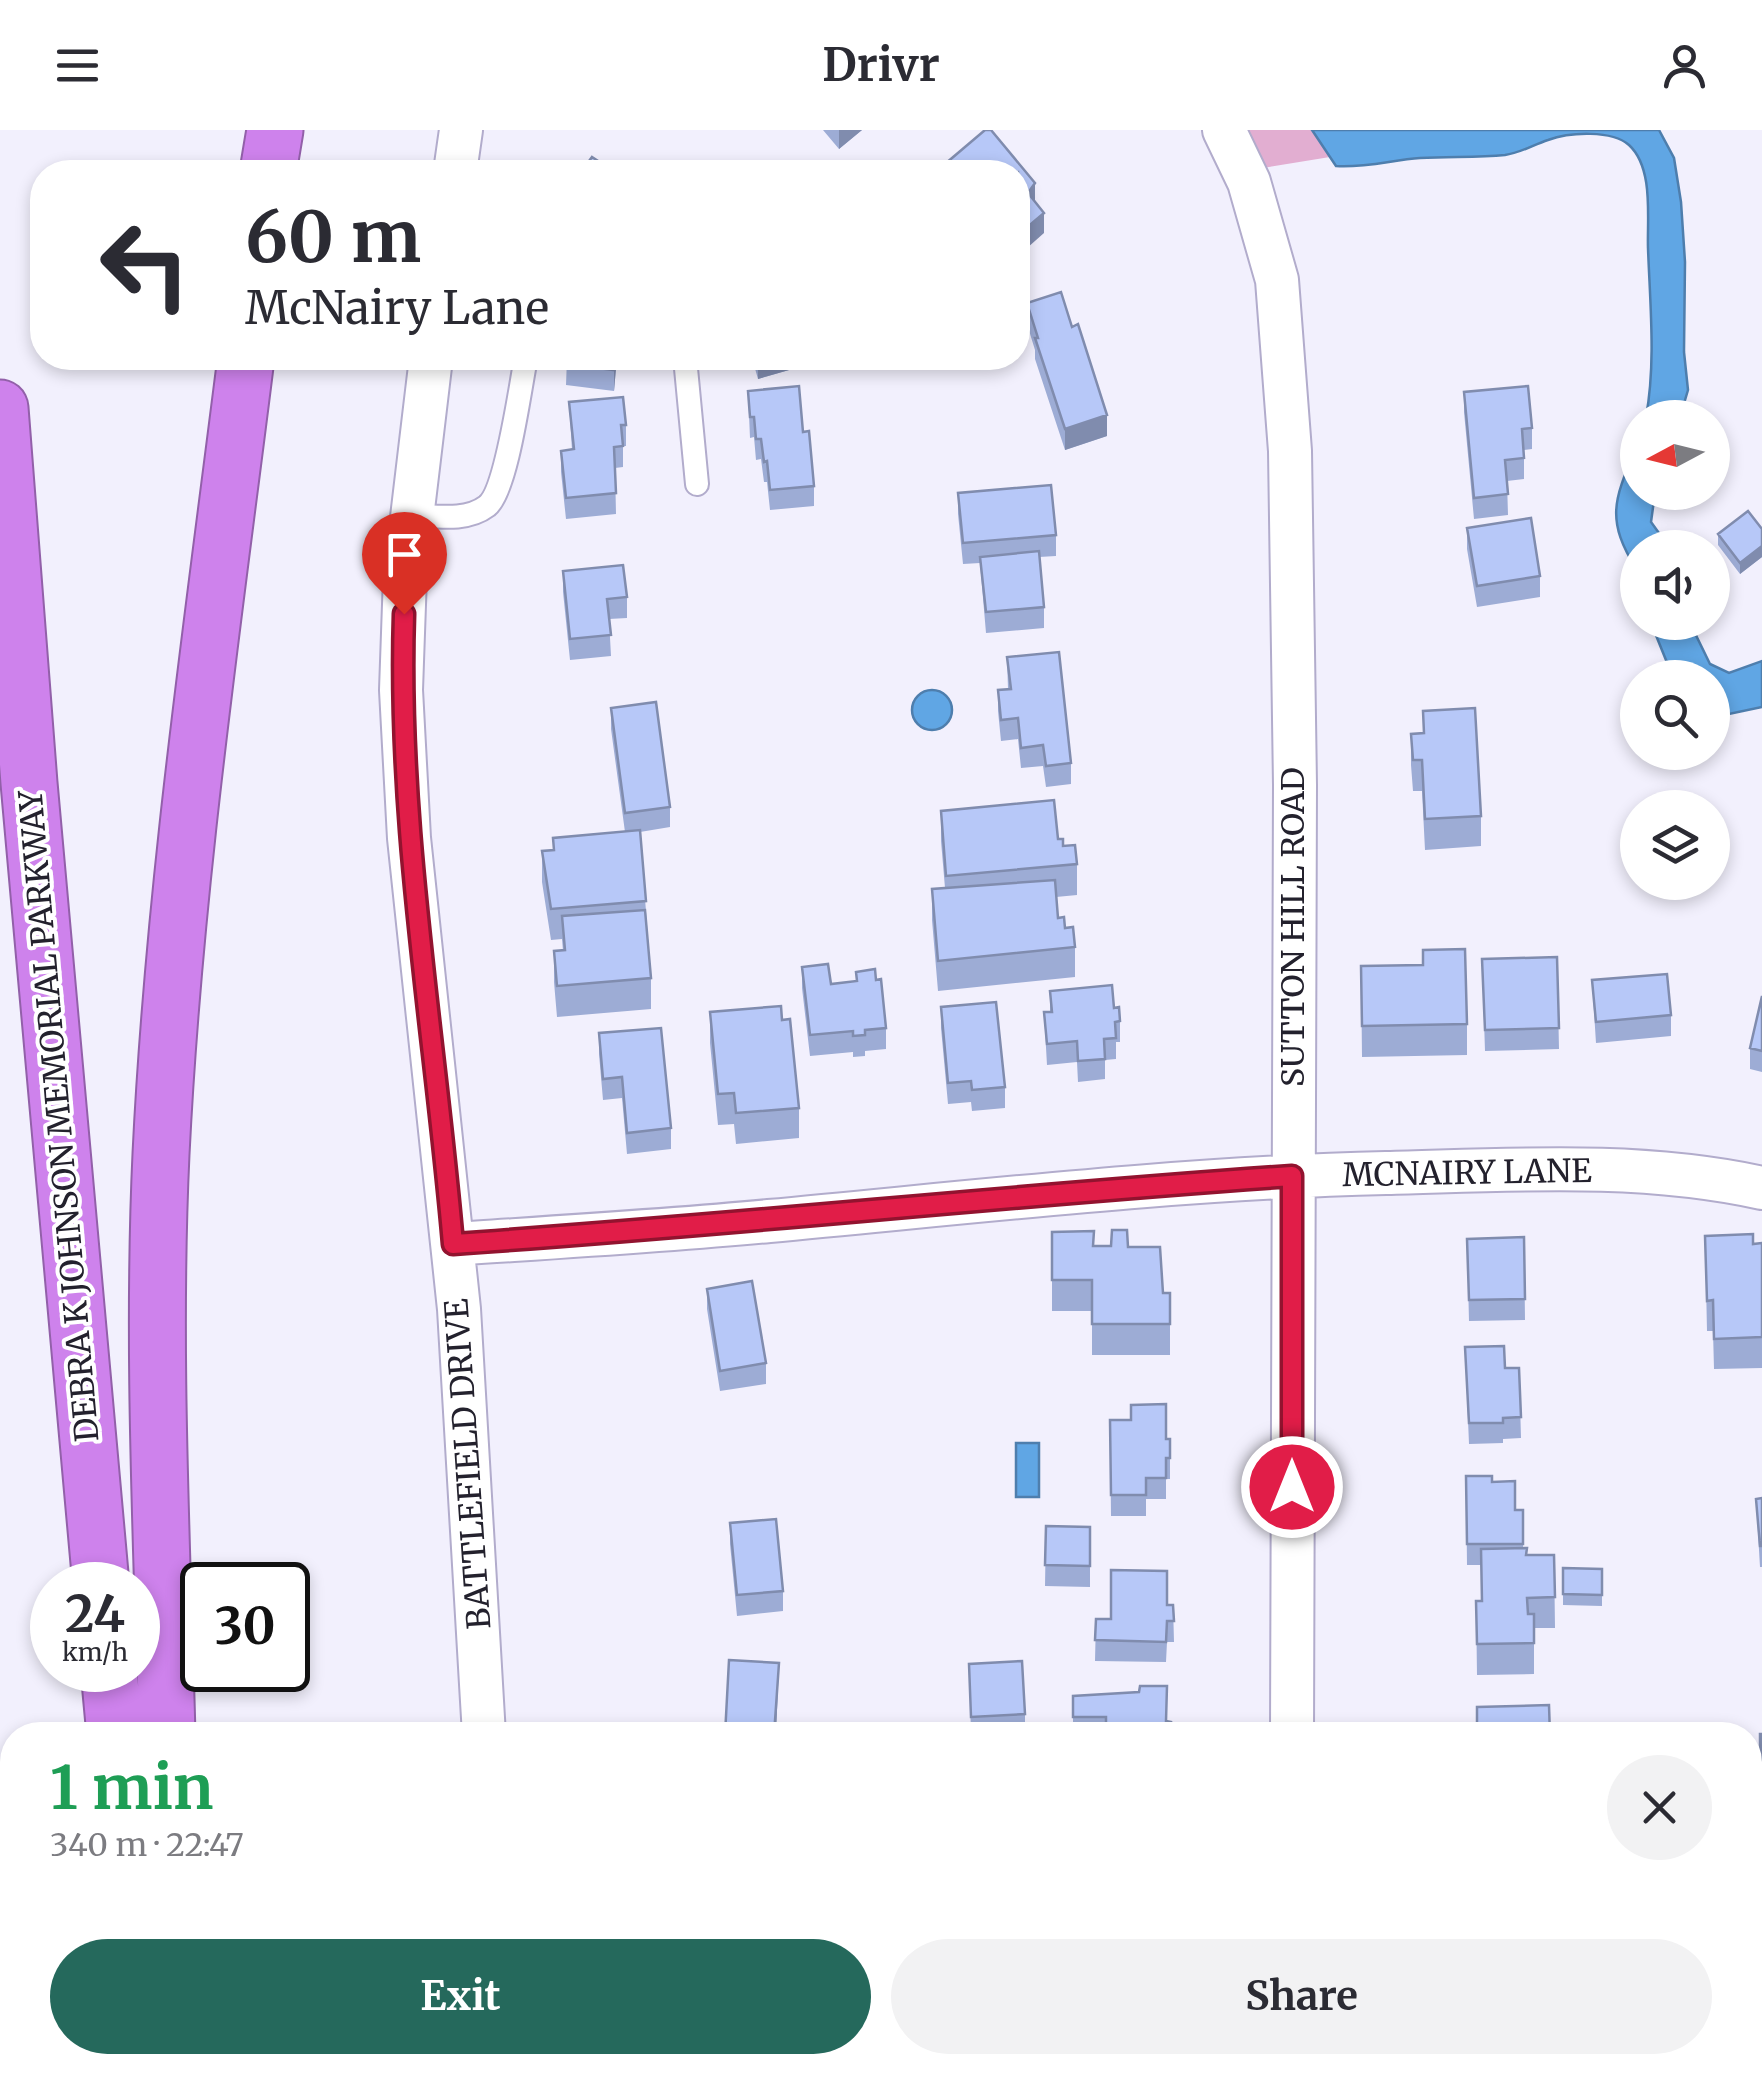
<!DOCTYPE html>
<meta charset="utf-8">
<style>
:root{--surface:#fff;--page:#f2f2f3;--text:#2b2b33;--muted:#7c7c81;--accent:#25695c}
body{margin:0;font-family:Merriweather,serif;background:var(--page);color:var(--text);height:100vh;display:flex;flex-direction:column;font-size:38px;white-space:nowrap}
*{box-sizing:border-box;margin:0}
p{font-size:32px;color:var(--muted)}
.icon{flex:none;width:55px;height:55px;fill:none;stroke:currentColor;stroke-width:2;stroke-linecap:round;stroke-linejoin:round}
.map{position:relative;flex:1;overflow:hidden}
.panel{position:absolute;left:0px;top:1592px;width:1762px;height:352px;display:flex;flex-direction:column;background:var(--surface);border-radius:40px 40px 0 0;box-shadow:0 5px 15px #0003}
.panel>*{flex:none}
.hud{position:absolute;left:30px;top:30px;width:1000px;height:210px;border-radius:40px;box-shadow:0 5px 15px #0003;background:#fff;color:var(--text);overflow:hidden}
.needle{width:65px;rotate:263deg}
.buttons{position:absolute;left:1620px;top:270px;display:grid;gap:20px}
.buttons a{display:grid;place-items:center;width:110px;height:110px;border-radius:50%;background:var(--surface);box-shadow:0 5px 15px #0003;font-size:50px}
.speed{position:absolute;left:30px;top:1432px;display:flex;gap:20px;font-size:50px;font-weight:700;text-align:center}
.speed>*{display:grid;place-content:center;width:130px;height:130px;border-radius:50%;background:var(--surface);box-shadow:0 5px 15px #0003;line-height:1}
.speed small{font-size:25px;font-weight:400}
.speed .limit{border:5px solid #111;border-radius:15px;background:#fff;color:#111}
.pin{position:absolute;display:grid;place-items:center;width:85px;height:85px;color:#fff;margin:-102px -42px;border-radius:50% 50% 50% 0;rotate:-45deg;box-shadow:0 0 10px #0007}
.pin .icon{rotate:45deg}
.me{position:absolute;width:110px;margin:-55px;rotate:0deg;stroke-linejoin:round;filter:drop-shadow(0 0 8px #0008)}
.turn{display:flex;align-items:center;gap:35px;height:210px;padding:0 50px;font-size:45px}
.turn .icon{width:130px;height:130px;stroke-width:2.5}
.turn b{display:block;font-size:70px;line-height:85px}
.round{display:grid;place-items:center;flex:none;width:105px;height:105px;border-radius:52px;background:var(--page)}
.summary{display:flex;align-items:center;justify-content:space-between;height:170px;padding:0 50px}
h1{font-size:60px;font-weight:700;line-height:75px;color:#1e9e55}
.button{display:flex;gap:20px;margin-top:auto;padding:20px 50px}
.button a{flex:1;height:115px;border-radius:60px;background:var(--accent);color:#fff;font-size:40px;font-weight:700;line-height:115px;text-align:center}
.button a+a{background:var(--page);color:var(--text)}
header{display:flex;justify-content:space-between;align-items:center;height:130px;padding:0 50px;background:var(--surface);font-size:45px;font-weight:700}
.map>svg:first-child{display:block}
</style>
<header><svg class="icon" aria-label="menu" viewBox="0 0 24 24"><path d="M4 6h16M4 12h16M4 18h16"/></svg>Drivr<svg class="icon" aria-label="person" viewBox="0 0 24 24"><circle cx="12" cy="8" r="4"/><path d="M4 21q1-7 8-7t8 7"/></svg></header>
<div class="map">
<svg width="1762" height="1943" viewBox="0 0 1762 1943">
<rect width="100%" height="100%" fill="#f2f0fd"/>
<path fill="#e2aed1" d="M1224,0H1496L1244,41Z"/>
<path fill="#60a6e4" stroke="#4e7ead" stroke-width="2.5" d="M1312,0H1659L1674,28L1681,72L1685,132L1684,222L1688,260L1680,287H1646C1656,233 1650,174 1648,118C1647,88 1654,38 1629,15C1612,0 1570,2 1548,10C1533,15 1520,23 1505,25C1476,28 1449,26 1420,28C1392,30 1365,38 1336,36Z
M1637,316L1638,362L1655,363L1651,392L1669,417L1638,418L1637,440C1604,388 1615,368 1637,316Z
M1651,493H1690L1710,534L1729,543L1762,531V577L1729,584L1713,575L1712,548L1679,547L1666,530Z
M912 580a20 20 0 1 1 40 0a20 20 0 1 1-40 0Z
M1016,1313H1039V1367H1016Z"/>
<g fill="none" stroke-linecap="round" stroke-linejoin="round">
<g stroke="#b2accc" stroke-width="26">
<path id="lane" d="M685,228L697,354
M412,385C436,386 466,392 487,376C507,360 520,257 526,228"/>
</g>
<g stroke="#b2accc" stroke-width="46">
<path id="street" d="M1224,0L1249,52L1277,150L1290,321L1295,655L1292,1605
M455,42L461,0
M431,228L405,446L401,560L409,708L459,1179L484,1605
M453,1114C559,1107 664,1101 769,1091C975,1072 1180,1048 1386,1043C1511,1040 1639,1031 1762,1058
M500,1932V1943
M1293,1932V1943"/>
</g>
<g stroke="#9260a9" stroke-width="59">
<path id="highway" d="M268,42L275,0
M0,278L29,653L101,1455
M109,1540L115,1605
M167,1605C162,1412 152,1217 161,1024C174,757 213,492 246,228
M0,1889L3,1943
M144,1932L145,1943"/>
</g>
<use href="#lane" stroke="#fff" stroke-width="22"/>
<use href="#street" stroke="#fff" stroke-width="42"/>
<use href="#highway" stroke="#ce82ec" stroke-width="55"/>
</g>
<path fill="#9dacd5" d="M823,0H862L839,19Z
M1027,173L1107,306L1065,320L1035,229V220L1027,194Z
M567,228H622L621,239L616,238L614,261L566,255Z
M752,228H803V236L758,249Z
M748,261L803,302L814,356V376L770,380L767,352H764L761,329L756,330L754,307L750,308Z
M1464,262L1532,298V319L1524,320V349L1507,351L1508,385L1474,389L1464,282Z
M569,272L626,295V316H623V337L615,338L616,384L566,389L561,342V321L572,320Z
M958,363L1056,405V426L1039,427L1044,477V498L986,503L980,433L963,434L958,384Z
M1467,398L1540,446V467L1477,477L1467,419Z
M1762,399V427L1740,444L1718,415V404Z
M563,441L627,467V488L609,489L611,526L570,530L563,462Z
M1007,527L1071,633V654L1046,657L1043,636L1021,638L1018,609L1001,611L998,581V560L1008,559Z
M611,578L670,677V697L640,702L651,848V879L557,887L554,852V821H563L562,809L551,810L542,752V721L553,720V708L625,702L611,599Z
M1423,581L1481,686V716L1425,720L1422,661H1413L1411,635V604L1423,603Z
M941,681L1058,709L1063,716L1077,734V765L1056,767L1058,788L1075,817V847L938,861L932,790V759L945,758L941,711Z
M1557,827L1559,919L1485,921L1482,829Z
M1423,835L1467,894V925L1362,927L1361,836Z
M802,837L831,854L856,851V842L886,898V919L865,921V926L853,927V922L810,926L802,858Z
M1592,850L1671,885V906L1596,913Z
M1050,861L1114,878L1120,891V912H1116V929L1105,930V949L1078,952L1077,932L1047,935L1044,882H1050Z
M1762,866V942L1750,939V918Z
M941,877L1005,957V978L972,981L971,972L948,974L941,898Z
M710,882L782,890L799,978V1008L736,1014L734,994L718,995L710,913Z
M599,903L671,998V1019L627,1024L622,968L603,970L599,924Z
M1052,1102L1094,1116L1128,1117L1163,1163H1170V1225H1092V1181H1052Z
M1705,1106L1753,1114L1762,1113V1238L1714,1239L1713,1201H1707Z
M1524,1107L1525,1190L1469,1191L1467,1109Z
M707,1159L766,1233V1254L720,1261L707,1179Z
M1465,1217L1505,1238H1519L1521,1308L1503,1309V1313L1469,1314Z
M1110,1290L1166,1309H1170V1349H1166V1369H1146V1386H1111Z
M1466,1346L1492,1352L1515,1380H1523V1418L1527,1425H1554L1555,1498H1534V1544L1477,1545L1476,1471H1482L1481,1435H1467Z
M1762,1368V1437H1760L1756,1369Z
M730,1393L783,1461V1481L737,1486L730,1414Z
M1046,1396L1090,1397V1457L1045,1456Z
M1563,1438L1602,1439V1476L1563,1475Z
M1167,1475H1173L1174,1512H1167L1166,1532L1095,1531L1096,1489H1111Z
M969,1534L1025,1584V1605H971Z
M1073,1566L1166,1591L1171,1605H1073Z
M1760,1604H1762V1679H1760Z
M717,1932H766V1939L717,1942Z"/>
<path fill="#808cae" d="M839,0H862L839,19Z
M1035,53V73L1028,63Z
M1044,83V103L1018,126V105Z
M615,228L616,238L614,261V240Z
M758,228H803V236L758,249Z
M1107,285V306L1065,320V299Z
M1762,416V427L1740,444V433Z
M779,1533L776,1605H774Z"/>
<path fill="#b7c8f8" stroke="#808cae" stroke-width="2.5" d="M985,0H991L1035,53L1028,63L1044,83L1018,105V42H952L945,34Z
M592,27L615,42H581Z
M1061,162L1072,197L1078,194L1107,285L1065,299L1035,208H1038L1027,173Z
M567,228H615L614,240L566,234Z
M799,256L803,302L809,301L814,356L770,360L767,331L764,332L761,309H756L754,287H750L748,261Z
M1528,256L1532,298L1522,299L1524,328L1505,330L1508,364L1474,368L1464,262Z
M623,267L626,295H621L623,316L614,317L616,363L566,368L561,321L574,319L569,272Z
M1051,355L1056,405L963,413L958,363Z
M1748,381L1762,399V416L1740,433L1718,404Z
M1531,388L1540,446L1477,456L1467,398Z
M1039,421L1044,477L986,482L980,427Z
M623,435L627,467L607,469L611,505L570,509L563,441Z
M1059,522L1071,633L1046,636L1043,615L1021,618L1018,588L1001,590L998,560L1011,559L1007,527Z
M656,572L670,677L625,683L611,578Z
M1475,578L1481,686L1425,689L1422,630H1413L1411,604L1424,603L1423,581Z
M1054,670L1058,709H1063V716L1075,715L1077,734L946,746L941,681Z
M640,700L646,771L551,779L542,721L554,720L553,708Z
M1055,750L1058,788L1064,787L1065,798L1073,797L1075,817L938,831L932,759Z
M645,780L651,848L557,856L554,821L565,820L562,786Z
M1465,819L1467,894L1362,896L1361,836L1423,835V820Z
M1557,827L1559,898L1485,900L1482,829Z
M828,834L831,854L857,851L856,842L875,839L876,850L881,849L886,898L865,900V905L853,906V901L810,905L802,837Z
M1667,844L1671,885L1596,892L1592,850Z
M1112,855L1114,878L1119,877L1120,891L1115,892L1116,908L1104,909L1105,929L1078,931L1077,911L1047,914L1044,882H1052L1050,861Z
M1762,866V921L1750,918Z
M996,872L1005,957L972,960L971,951L948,953L941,877Z
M781,876L782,890L790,889L799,978L736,983L734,963L718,964L710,882Z
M661,898L671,998L627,1003L622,947L603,949L599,903Z
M1112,1100H1127L1128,1117H1160L1163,1163H1170V1194H1092V1150H1052V1102L1094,1101L1093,1116H1111Z
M1753,1104V1114L1762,1113V1207L1714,1209L1713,1170L1707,1171L1705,1106Z
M1524,1107L1525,1169L1469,1170L1467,1109Z
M752,1151L766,1233L720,1241L707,1159Z
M1504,1216L1505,1238H1519L1521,1287L1503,1288V1293H1469L1465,1217Z
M1166,1274V1309H1170V1328H1166V1348H1146V1365H1111L1110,1290H1131V1275Z
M1466,1346H1492V1352L1515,1351V1380H1523V1414H1467Z
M1762,1368V1416H1760L1756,1369Z
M776,1389L783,1461L737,1465L730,1393Z
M1046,1396L1090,1397V1436L1045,1435Z
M1527,1418L1526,1425H1554L1555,1467L1527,1468L1528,1484H1534V1513L1477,1514L1476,1471H1482L1481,1419Z
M1563,1438L1602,1439V1465L1563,1464Z
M1111,1440L1167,1441V1475H1173L1174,1491H1167L1166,1512L1095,1510L1096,1489H1111Z
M729,1530L779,1533L774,1605H725Z
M1022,1531L1025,1584L971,1587L969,1534Z
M1140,1556H1167L1166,1591L1171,1592L1169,1605H1106V1587H1073V1566L1139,1562Z
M1549,1575L1550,1605H1477V1577Z
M1760,1604H1762V1658H1760Z
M1116,1932H1168V1934H1172V1943H1116Z
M1480,1933H1502V1943H1480Z"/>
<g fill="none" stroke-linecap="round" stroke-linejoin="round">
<g stroke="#92132f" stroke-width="25">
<path id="route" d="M404,484C397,696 435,904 453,1114C733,1095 1012,1065 1292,1046V1357"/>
</g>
<use href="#route" stroke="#e11d48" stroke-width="18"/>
</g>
<g text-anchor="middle" stroke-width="8" stroke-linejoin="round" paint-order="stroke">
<g font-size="32" fill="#23212d" stroke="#fff">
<text transform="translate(1293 797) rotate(-90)" y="11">SUTTON HILL ROAD</text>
<text transform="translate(59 986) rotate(-95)" y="11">DEBRA K JOHNSON MEMORIAL PARKWAY</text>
<text transform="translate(1467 1043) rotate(-1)" y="11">MCNAIRY LANE</text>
<text transform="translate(468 1334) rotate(-94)" y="11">BATTLEFIELD DRIVE</text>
</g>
</g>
</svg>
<div class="buttons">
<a><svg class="needle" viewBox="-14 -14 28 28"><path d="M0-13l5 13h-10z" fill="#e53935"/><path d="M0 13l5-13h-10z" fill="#7c7c81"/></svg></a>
<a><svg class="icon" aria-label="sound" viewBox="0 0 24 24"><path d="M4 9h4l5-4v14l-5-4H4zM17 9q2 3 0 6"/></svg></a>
<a><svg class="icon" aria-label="search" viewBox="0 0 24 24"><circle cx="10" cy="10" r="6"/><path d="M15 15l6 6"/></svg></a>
<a><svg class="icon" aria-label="layers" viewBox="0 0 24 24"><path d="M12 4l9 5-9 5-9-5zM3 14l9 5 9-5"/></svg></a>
</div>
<div class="speed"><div>24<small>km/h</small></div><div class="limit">30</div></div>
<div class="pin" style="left:404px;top:484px;background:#d93025"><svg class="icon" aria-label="arrive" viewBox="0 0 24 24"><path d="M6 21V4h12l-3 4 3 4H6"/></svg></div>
<svg class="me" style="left:1292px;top:1357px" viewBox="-20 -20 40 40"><circle r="17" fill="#e11d48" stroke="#fff" stroke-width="3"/><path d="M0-11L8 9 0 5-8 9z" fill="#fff"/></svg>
<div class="hud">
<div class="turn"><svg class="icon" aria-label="left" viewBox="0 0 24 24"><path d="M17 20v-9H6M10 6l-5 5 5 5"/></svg><div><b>60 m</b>McNairy Lane</div></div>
</div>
<section class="panel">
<div class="summary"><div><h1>1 min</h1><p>340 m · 22:47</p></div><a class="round"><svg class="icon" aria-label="close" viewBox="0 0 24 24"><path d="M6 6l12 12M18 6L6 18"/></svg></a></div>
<div class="button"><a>Exit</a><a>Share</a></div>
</section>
</div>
